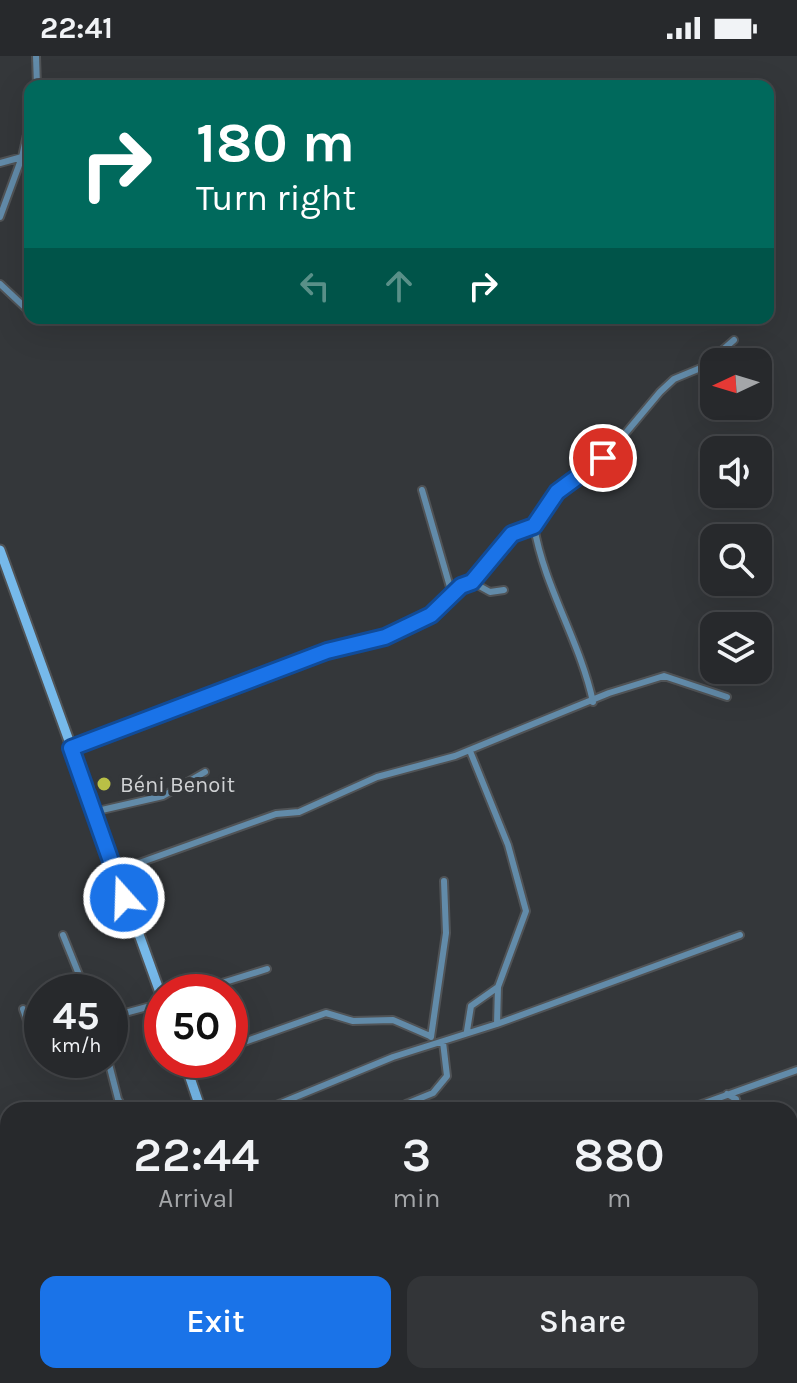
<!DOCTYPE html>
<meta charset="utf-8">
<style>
:root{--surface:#27292c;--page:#333538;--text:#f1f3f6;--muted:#a4a6a9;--line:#434548;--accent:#1a73e8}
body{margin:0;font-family:Karla,sans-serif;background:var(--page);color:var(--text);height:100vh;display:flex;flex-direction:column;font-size:30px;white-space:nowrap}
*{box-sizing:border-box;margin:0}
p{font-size:26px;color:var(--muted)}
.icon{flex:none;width:44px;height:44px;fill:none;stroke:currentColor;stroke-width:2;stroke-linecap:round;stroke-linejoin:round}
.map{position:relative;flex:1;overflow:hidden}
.details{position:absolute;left:0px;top:1046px;width:798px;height:282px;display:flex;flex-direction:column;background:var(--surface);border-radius:24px 24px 0 0;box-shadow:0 8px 32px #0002,0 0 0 2px var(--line)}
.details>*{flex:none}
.hud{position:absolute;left:24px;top:24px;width:750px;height:244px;border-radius:16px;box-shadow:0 8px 32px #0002,0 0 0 2px var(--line);background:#00695c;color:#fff;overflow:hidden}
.needle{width:52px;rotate:266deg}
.buttons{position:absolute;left:700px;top:292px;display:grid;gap:16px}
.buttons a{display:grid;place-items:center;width:72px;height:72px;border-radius:16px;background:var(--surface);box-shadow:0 8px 32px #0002,0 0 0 2px var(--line);font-size:40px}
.speed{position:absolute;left:24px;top:918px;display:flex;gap:16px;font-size:40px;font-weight:700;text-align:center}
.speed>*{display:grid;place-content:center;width:104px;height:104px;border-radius:50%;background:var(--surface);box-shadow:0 8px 32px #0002,0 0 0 2px var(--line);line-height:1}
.speed small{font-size:20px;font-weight:400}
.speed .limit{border:12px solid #d22;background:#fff;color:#111}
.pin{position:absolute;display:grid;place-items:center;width:68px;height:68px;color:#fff;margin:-34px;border:4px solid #fff;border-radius:50%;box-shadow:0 2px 8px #0007}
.me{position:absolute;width:88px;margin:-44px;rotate:340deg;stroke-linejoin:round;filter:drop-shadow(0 0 6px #0008)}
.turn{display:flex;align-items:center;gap:28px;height:168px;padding:0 40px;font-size:36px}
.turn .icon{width:104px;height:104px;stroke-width:2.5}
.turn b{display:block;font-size:56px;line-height:68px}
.lanes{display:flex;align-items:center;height:76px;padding:0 40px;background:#0003;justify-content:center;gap:40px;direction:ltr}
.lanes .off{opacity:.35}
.eta{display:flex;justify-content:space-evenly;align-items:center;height:136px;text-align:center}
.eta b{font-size:48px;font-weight:600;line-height:56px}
.button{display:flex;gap:16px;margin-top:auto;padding:16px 40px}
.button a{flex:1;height:92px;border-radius:16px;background:var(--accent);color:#fff;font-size:32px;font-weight:600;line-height:92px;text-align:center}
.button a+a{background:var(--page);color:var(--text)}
.status{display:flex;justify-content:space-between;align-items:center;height:56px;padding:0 40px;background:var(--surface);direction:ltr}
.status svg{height:22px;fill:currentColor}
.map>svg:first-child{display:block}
</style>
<div class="status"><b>22:41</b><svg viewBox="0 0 49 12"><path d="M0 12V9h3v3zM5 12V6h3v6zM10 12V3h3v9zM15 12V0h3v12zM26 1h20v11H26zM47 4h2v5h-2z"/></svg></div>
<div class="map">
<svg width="797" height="1327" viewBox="0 0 797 1327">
<rect width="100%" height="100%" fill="#34373a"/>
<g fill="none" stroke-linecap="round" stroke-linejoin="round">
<g stroke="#505356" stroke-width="10">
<path id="street" d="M36,0L37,30
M0,107L22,101
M0,161L22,101L30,65
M0,228L30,256
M422,434L452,538
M534,470C544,531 580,585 593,646
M472,526L490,536L504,534
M71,692L327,595L385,581L439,555L461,530L472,526L512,478L534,470L557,436L609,397L660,336L674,323L703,311L734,284
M470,695L508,789L526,855L498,931L497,968
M93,756L163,740L205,716
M114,816L276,758L299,756L377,721L455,700L609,637L664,620L727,641
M63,879L86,936
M193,936L267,913
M23,953L33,981L42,991
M110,961L162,947
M467,975L471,950L498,931
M431,981L446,877L444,825
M230,991L326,957L353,965L393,964L430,980
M108,1004L118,1043L124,1054
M727,1038L736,1043L738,1054
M264,1054L393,1001L497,968L740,879
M403,1054L406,1048L433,1037L447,1020L443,986
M685,1054L797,1014
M0,1211L8,1209
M790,1212L797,1211
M149,1320L153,1327
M636,1320L641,1327
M171,1327L187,1320"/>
</g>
<g stroke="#505356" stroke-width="13">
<path id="secondary" d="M0,494L162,942
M184,1004L201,1054
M295,1320L297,1327"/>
</g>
<use href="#street" stroke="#628ba9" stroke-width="6"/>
<use href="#secondary" stroke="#76b9ea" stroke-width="9"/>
</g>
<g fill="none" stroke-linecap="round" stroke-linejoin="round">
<g stroke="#114b97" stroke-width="20">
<path id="route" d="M124,842L71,692L327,595L385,581L431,559L461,530L472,526L512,478L534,470L557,436L603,402"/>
</g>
<use href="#route" stroke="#1a73e8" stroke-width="14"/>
</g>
<circle fill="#b9c046" stroke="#34373a" stroke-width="3" cx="104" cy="728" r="8"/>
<g text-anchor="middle" stroke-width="8" stroke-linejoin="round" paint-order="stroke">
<g font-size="22" fill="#d0d2d4" stroke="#34373a" text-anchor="start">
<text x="120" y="736">Béni Benoit</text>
</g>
</g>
</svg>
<div class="buttons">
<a><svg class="needle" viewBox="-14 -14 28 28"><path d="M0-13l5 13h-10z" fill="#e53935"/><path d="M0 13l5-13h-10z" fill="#a4a6a9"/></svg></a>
<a><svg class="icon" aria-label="sound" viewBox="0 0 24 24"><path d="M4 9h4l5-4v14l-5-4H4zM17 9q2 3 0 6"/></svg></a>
<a><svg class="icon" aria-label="search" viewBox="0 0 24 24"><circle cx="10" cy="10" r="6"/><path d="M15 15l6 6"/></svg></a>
<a><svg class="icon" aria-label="layers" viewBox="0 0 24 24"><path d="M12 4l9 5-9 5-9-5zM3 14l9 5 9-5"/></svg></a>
</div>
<div class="speed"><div>45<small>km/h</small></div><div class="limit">50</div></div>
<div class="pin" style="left:603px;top:402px;background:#d93025"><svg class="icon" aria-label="arrive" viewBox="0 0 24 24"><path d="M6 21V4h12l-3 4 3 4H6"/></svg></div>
<svg class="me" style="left:124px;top:842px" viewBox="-20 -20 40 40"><circle r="17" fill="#1a73e8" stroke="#fff" stroke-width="3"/><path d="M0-11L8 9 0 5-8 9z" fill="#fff"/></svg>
<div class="hud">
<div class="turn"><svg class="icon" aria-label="right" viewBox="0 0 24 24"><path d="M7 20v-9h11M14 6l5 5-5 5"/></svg><div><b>180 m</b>Turn right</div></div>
<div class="lanes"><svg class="icon off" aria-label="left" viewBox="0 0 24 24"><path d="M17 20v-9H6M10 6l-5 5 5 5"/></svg><svg class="icon off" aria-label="ahead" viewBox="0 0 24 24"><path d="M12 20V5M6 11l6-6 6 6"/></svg><svg class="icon" aria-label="right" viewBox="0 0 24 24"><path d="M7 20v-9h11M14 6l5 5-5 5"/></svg></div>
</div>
<section class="details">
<div class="eta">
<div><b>22:44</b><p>Arrival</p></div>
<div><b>3</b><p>min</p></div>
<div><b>880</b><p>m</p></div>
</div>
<div class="button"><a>Exit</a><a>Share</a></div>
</section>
</div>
